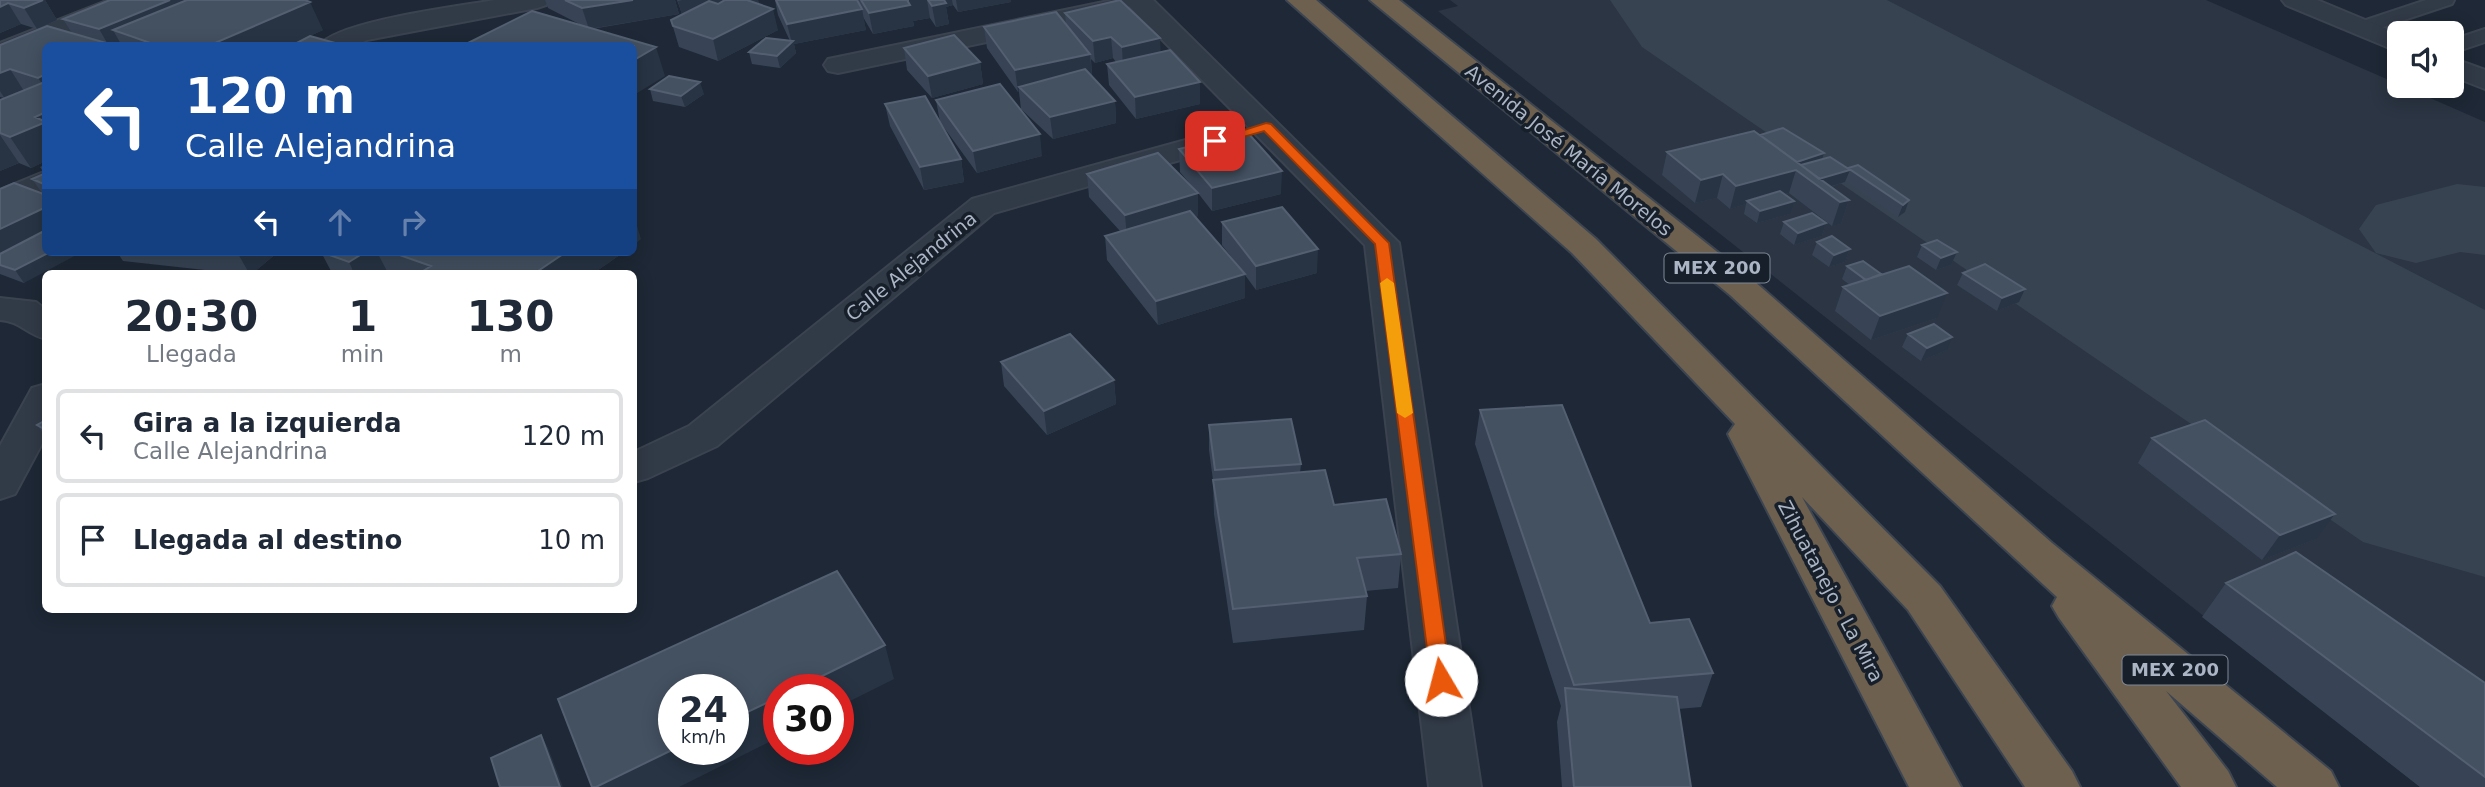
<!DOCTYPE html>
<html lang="es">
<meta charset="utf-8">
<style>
:root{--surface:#fff;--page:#f2f2f3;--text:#1f2937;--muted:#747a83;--line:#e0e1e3}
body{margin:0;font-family:"DejaVu Sans",sans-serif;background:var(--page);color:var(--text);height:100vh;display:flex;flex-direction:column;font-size:26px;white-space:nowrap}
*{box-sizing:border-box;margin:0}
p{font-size:23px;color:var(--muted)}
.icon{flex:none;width:38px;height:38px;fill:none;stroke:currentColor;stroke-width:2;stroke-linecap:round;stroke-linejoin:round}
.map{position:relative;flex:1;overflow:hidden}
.drawer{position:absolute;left:42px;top:270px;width:595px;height:343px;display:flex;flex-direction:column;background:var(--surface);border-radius:10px;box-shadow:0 4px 18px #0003}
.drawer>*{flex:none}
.hud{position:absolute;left:42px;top:42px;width:595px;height:214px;border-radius:10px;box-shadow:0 4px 18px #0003;background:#1a4fa0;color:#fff;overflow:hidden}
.fabs{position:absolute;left:2387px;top:21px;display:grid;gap:14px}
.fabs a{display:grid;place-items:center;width:77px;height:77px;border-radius:10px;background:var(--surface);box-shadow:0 4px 18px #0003;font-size:35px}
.speed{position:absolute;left:658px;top:674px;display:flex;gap:14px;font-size:35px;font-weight:700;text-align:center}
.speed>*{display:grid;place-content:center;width:91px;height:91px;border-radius:50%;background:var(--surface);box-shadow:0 4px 18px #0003;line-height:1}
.speed small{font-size:18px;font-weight:400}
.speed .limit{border:10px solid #d22;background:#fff;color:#111}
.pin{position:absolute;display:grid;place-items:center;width:60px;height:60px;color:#fff;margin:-30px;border-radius:14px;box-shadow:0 4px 10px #0006}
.me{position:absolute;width:77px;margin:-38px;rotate:352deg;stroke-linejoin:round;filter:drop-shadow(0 0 5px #0008)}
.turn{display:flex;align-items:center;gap:24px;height:147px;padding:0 28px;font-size:32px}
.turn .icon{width:91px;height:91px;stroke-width:2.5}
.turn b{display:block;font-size:49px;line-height:60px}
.lanes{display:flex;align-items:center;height:66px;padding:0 28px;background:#0003;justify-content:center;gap:35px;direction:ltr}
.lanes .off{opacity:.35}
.eta{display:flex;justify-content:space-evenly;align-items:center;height:119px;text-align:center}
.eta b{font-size:42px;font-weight:800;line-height:49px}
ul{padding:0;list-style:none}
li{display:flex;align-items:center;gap:21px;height:94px;margin:0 14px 10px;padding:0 14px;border:4px solid var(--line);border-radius:10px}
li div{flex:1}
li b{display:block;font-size:26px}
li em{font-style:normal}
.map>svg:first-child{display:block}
</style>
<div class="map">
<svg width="2485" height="787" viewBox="0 0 2485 787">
<rect width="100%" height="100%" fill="#1e2836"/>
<path fill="#2b3543" d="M1450,0H2206L2485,122V787H2420L1438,11L1458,6Z"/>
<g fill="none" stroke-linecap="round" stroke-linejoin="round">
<path fill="#384352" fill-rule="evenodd" d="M2457,184L2485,187V255L2460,252L2416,263L2376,253L2359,229L2376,205Z
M2451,331L2485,340V426L2405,402L2387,373L2405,344Z"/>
<path fill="#384352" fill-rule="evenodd" d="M1610,0H1887L2485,310V577L2363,542L1642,47Z"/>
<g stroke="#3b4350" stroke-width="4">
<path id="lane" d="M2426,0H2454L2452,4L2368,32H2354L2351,28L2354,24Z
M2485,29V42L2452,53V40Z"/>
</g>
<g stroke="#3b4350" stroke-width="4">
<path id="street" d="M109,0H145L141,5L0,61V43Z
M495,0H550L546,5L537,8L367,40L355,46H319C336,21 461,6 495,0Z
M1113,0H1153L1399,243L1481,787H1429L1365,245L1129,6L1126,13L1117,15L838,73L828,71L824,65L828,59L838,57Z
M2282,0H2317L2399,34V52L2286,5Z
M2452,58L2485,70V89L2452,76Z
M1229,128L1240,131L1244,137L1240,143L994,213L717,446L648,478L634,482V452L689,426L972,199Z
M46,171V192L0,212V190Z
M0,298L36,302L46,310V339C26,334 20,321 0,320Z
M46,384V436L15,494L0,499V446L32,388Z"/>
</g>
<g stroke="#3c4551" stroke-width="4">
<path id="highway" d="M1287,0H1316L1596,239L1940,586L2072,771L2080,787H2025L1908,610L1802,497L1961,787H1909L1728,434L1735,424L1572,253Z
M1370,0H1399L1754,281L2052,543L2331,771L2339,787H2277L2166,691L2228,771L2236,787H2181L2059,618L2052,606L2057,597L1730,295Z"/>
</g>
<use href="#lane" fill="#313a47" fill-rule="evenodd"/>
<use href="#street" fill="#313a47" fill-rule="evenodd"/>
<use href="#highway" fill="#6d604e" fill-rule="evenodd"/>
</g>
<path fill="#384455" d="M0,0H45L57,20L37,29L21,24L0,33Z
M545,0H675L679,14L592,29L665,76L583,26L548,8Z
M677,0H758L759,4L778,30L718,61L679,47L671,20L682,14Z
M775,0H1011V2L958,12L953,5L946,7L949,24L936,27L930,18L913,21L914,26L873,34L863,17L866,30L794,44L796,53L780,68L752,64L749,52L790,41L778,15Z
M1065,13L1161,52L1200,104L1136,119L1109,85L1107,64L1116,62L1113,58L1095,63L1091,59L1092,76L1115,101L1116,123L1053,139L1021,109L1019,92H1018L987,48L984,27L1066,25Z
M63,19L323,30L288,46H46V161L31,168L19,163L0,171V100L4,98L0,97V45L72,33Z
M904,48L980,62L983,84L932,98L907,70Z
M650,89L704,94L685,107L653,101Z
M936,100L1042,156L977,173L940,122Z
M885,104L961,159L964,182L924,190L890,126Z
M1760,135L1824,153L1822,159L1848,169V168L1909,200L1905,212L1898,217L1846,181L1845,182L1830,187L1849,200L1841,224L1832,226L1789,193L1785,194L1790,214L1757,223L1744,214L1746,204L1730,209L1717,198L1695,203L1662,175L1667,152Z
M1179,149L1281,194L1212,211L1198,193V216L1195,217L1236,263L1222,245V222L1317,273L1256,290L1245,275V298L1158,325L1107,260L1105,236L1120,231L1089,197L1087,174L1196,191L1180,172Z
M46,164V252L24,283L0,274V189L42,193L32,179L44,173L40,167Z
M1784,222L1826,223L1822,236L1794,245L1780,234Z
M1817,242L1850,249L1845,262L1829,267L1812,255Z
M1922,245L1957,252L1951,265L1936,270L1917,257Z
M117,252H278L253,273H232L123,261Z
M321,252H624L594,273H332Z
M1847,266L1937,318L1871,340L1835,311L1843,287L1850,285L1842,279Z
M1963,273L2019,302L1997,311L1957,285Z
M1908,334L1947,350L1921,361L1902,347Z
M1001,362L1114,380L1116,404L1047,435L1004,386Z
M1480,410L1650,623L1713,673L1701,707L1678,709L1691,787H1562L1557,722L1561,706L1475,444Z
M46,420V437L37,425Z
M1209,425L1301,464L1300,473L1334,505L1401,554L1398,588L1365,591L1367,596L1364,630L1233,643L1214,514L1213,480L1209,450Z
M2152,438L2316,539L2262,560L2138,463Z
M2226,583L2485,683V787H2420L2202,617Z"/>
<path fill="#283444" d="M43,0H45L57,20L37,29L24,8Z
M170,0H229L113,30L122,46H109L99,29Z
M633,0H675L679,14L589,29L582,8Z
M682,0H758L760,8L684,22L678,1Z
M907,0H927L930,18L913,21L914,26L873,34L869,13Z
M940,0H952L953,5L946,7L949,24L936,27L932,6Z
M956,0H1011V2L958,12Z
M310,2L323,30L288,46H208Z
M8,3L21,24L0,33V7Z
M773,9L778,30L718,61L713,39Z
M862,9L866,30L794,44L796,53L780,68L777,56L792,43L787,24Z
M1111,37L1113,58L1095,63L1093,41Z
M1160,38L1161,59L1123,69L1122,47Z
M656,47L665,76L634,95V60Z
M1090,54L1092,76L1019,87V92H1018L1015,70Z
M980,62L983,84L932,98L928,76Z
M10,69L24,91L5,99L0,91V73Z
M46,74V89L38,78Z
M700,82L704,94L685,107L681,96Z
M1200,82V104L1136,119L1135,97Z
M1115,101L1116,123L1053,139L1050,117Z
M46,112V161L31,168L10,137L35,117Z
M1040,134L1042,156L977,173L973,151Z
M0,135L19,163L0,171Z
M1824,153L1820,166L1796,170L1789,193L1750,203L1747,201L1746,204L1730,209L1736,186Z
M961,159L964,182L924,190L920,167Z
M1850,170L1845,182L1822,189L1819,179Z
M1282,171L1281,194L1212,211V188Z
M1723,174L1717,198L1695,203L1701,180Z
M1198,193V216L1127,239L1125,215Z
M1849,200L1841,224L1832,226L1840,202Z
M1909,200L1905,212L1898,217L1903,205Z
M1794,201L1790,214L1757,223L1760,211Z
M46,207V239L0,261V229Z
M634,216L641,239L634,245Z
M1826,223L1822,236L1794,245L1798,233Z
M1318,249L1317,273L1256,290V266Z
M1850,249L1845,262L1829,267L1834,255Z
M50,252H82L24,283L15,270Z
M237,252H278L253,273H249Z
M365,252H377L388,273H354L349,262Z
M566,252H624L594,273H535Z
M1957,252L1951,265L1936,270L1941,258Z
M1245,274V298L1158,325L1156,301Z
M2025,289L2019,302L1997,311L2002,298Z
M1947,293L1937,318L1871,340L1880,316Z
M1952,337L1947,350L1921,361L1927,348Z
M1114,380L1116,404L1047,435L1044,411Z
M2335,514L2316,539L2262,560L2280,535Z
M885,645L894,679L838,707V690H794Z
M779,697V737L679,787H596L674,749H733V719Z
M541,735L548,748L563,787H560Z"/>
<path fill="#445161" stroke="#546071" stroke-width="2" d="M0,0H43L24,8L8,3L0,7Z
M110,0H170L99,29L63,19Z
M187,0H305L310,2L208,46H159L113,30Z
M565,0H633L582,8Z
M725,0H747L773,9L713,39L673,26L671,20L709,1L718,4Z
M776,0H857L862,9L787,24Z
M861,0H909H907L910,5L869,13Z
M928,0H944L946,3L932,6Z
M1120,0L1160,38L1122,47L1111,37L1093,41L1065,13Z
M532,11L656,47L634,60V46H462Z
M1056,12L1090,54L1015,70L984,27Z
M47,26L113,45L46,46V74L38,78L10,69L0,73V45Z
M954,35L980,62L928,76L904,48Z
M310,36L346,46H291Z
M766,38L793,41L777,56L749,52Z
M1170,50L1200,82L1135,97L1107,64Z
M1085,69L1115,101L1050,117L1019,87Z
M669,76L700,82L681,96L650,89Z
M42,83L46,84V112L35,117L46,122L10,137L0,133V100Z
M1000,84L1040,134L973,151L936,100Z
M925,96L961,159L920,167L885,104Z
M1783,128L1824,153L1797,162L1760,135Z
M1754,131L1849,200L1840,202L1796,170L1736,186L1723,174L1701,180L1667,152Z
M1247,132L1282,171L1212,188L1179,149Z
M1158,153L1198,193L1125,215L1087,174Z
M1830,157L1850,170L1819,179L1801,165Z
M1858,165L1909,200L1903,205L1848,168Z
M46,173V185L32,179Z
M14,183L46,195V207L0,229V189Z
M1780,191L1794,201L1760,211L1747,201Z
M1282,207L1318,249L1256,266L1222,222Z
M1190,211L1245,274L1156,301L1105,236Z
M1812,213L1826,223L1798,233L1784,222Z
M46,230V252H50L15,270L0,265V254Z
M1832,236L1850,249L1834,255L1817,242Z
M1937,240L1957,252L1941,258L1922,245Z
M321,252H365L349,262Z
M391,252H566L535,273H420L431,266Z
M1863,261L1881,274L1866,280L1847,266Z
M1985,264L2025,289L2002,298L1963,273Z
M1909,266L1947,293L1880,316L1843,287Z
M1934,324L1952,337L1927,348L1908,334Z
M1070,334L1114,380L1044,411L1001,362Z
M1562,405L1650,623L1689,619L1713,673L1574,685L1480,410Z
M1291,419L1301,464L1215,470L1209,425Z
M46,420V430L37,425Z
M2205,420L2335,514L2280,535L2152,438Z
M1325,470L1334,505L1386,499L1401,554L1357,558L1367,596L1233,609L1213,480Z
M2296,552L2485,683V777L2226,583Z
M837,571L885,645L794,690H779V697L733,719V690H674V749L596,787H592L558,699Z
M1565,688L1677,697L1691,787H1574Z
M541,735L560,787H500L491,758Z"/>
<path fill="#ea580c" stroke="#983908" stroke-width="2" d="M1266,123L1271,124L1389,243L1451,680L1448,685L1441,688L1434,685L1431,680L1375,244L1264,131L1215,145L1209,141Z"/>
<path fill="#f59e0b" d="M1387,278L1394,283L1413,413L1405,418L1397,413L1380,283Z"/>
<g text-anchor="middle" stroke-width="7" stroke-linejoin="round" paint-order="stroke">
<g fill="#171f2b" stroke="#7f8896" stroke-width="2">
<rect x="1664.5" y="253.5" width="105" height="29" rx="5"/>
<rect x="2122.5" y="655.5" width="105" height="29" rx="5"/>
</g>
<g font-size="18" font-weight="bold" fill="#abb5c4">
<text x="1717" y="274">MEX 200</text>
<text x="2175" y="676">MEX 200</text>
</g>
<g font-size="19" fill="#abb5c4" stroke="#171f2b">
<text transform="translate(1569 150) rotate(39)" y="7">Avenida José María Morelos</text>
<text transform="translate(911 266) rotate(-39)" y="7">Calle Alejandrina</text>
<text transform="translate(1831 591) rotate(62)" y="7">Zihuatanejo - La Mira</text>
</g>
</g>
</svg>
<div class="fabs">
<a><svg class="icon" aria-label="sound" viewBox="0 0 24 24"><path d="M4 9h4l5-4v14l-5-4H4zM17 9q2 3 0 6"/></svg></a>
</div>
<div class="speed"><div>24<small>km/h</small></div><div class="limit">30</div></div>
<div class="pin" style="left:1215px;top:141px;background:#d93025"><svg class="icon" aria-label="arrive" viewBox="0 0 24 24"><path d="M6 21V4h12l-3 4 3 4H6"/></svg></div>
<svg class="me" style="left:1441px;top:680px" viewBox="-20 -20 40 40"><circle r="19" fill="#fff"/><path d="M0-13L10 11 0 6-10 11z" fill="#ea580c"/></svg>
<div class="hud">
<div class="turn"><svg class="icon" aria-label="left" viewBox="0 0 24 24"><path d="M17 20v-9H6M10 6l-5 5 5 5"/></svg><div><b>120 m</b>Calle Alejandrina</div></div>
<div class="lanes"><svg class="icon" aria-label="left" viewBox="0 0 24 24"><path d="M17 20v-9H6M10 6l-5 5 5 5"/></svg><svg class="icon off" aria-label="ahead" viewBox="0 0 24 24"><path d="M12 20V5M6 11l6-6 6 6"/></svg><svg class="icon off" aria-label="right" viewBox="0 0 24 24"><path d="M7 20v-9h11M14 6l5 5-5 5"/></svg></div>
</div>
<section class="drawer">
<div class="eta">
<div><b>20:30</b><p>Llegada</p></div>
<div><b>1</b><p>min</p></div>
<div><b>130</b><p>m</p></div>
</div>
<ul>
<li><svg class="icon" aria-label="left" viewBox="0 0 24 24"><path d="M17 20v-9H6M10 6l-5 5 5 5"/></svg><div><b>Gira a la izquierda</b><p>Calle Alejandrina</p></div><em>120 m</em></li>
<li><svg class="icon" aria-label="arrive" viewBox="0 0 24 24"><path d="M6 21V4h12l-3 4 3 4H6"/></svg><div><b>Llegada al destino</b></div><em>10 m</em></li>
</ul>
</section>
</div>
